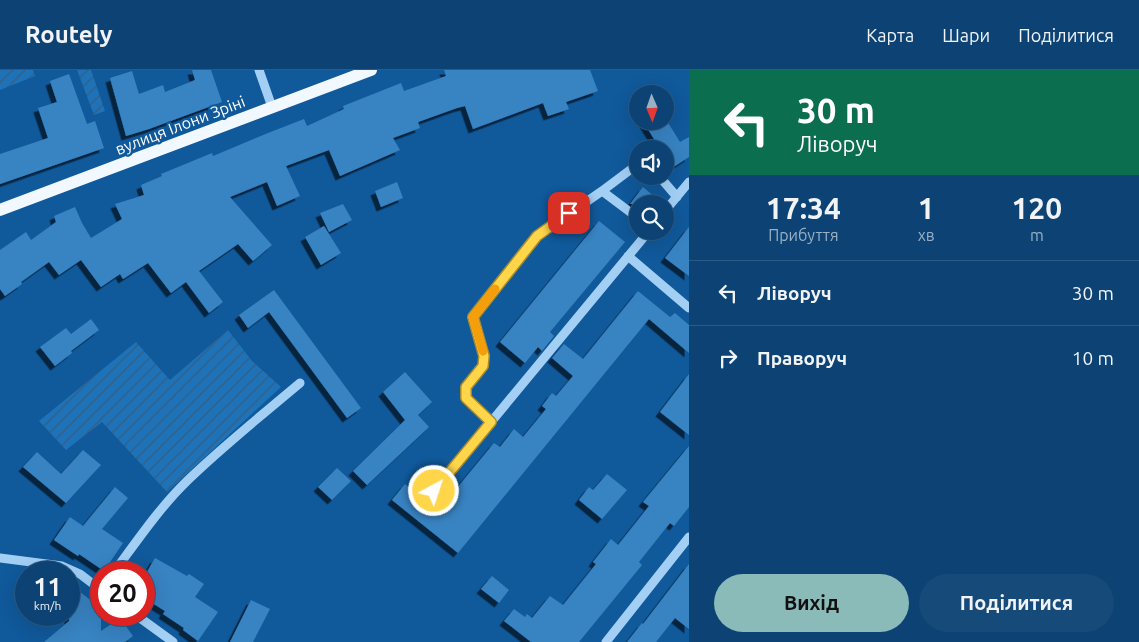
<!DOCTYPE html>
<html lang="uk">
<meta charset="utf-8">
<style>
:root{--surface:#0c4374;--page:#154a79;--text:#f1f3f6;--muted:#9ab0c5;--line:#2c5c86;--accent:#8bbbb9}
body{margin:0;font-family:Ubuntu,sans-serif;background:var(--page);color:var(--text);height:100vh;display:flex;flex-direction:column;font-size:19px;white-space:nowrap}
*{box-sizing:border-box;margin:0}
p{font-size:16px;color:var(--muted)}
.icon{flex:none;width:28px;height:28px;fill:none;stroke:currentColor;stroke-width:2;stroke-linecap:round;stroke-linejoin:round}
.map{position:relative;flex:1;overflow:hidden}
.details{display:flex;flex-direction:column;background:var(--surface);width:450px}
.details>*{flex:none}
.hud{background:#0b6e4f;color:#fff;overflow:hidden}
.needle{width:32px;rotate:178deg}
.buttons{position:absolute;left:629px;top:15px;display:grid;gap:10px}
.buttons a{display:grid;place-items:center;width:45px;height:45px;border-radius:50%;background:var(--surface);box-shadow:0 5px 20px #0002,0 0 0 1px var(--line);font-size:25px}
.speed{position:absolute;left:15px;top:491px;display:flex;gap:10px;font-size:25px;font-weight:700;text-align:center}
.speed>*{display:grid;place-content:center;width:65px;height:65px;border-radius:50%;background:var(--surface);box-shadow:0 5px 20px #0002,0 0 0 1px var(--line);line-height:1}
.speed small{font-size:12px;font-weight:400}
.speed .limit{border:8px solid #d22;background:#fff;color:#111}
.pin{position:absolute;display:grid;place-items:center;width:42px;height:42px;color:#fff;margin:-21px;border-radius:10px;box-shadow:0 2px 8px #0006}
.me{position:absolute;width:55px;margin:-28px;rotate:40deg;stroke-linejoin:round;filter:drop-shadow(0 0 4px #0008)}
.turn{display:flex;align-items:center;gap:18px;height:105px;padding:0 25px;font-size:22px}
.turn .icon{width:65px;height:65px;stroke-width:2.5}
.turn b{display:block;font-size:35px;line-height:42px}
.eta{display:flex;justify-content:space-evenly;align-items:center;height:85px;text-align:center}
.eta b{font-size:30px;font-weight:700;line-height:35px}
.action{display:flex;gap:10px;margin-top:auto;padding:10px 25px}
.action a{flex:1;height:58px;border-radius:30px;background:var(--accent);color:#111;font-size:20px;font-weight:700;line-height:58px;text-align:center}
.action a+a{background:var(--page);color:var(--text)}
ul{padding:0;list-style:none}
li{display:flex;align-items:center;gap:15px;height:65px;padding:0 25px;border-top:1px solid var(--line)}
li div{flex:1}
li b{display:block;font-size:19px}
li em{font-style:normal}
header{display:flex;align-items:center;gap:30px;box-sizing:border-box;height:70px;padding:0 25px;background:var(--surface);border-bottom:1px solid var(--line)}
header strong{font-size:24px}
nav{display:flex;gap:28px;margin-inline-start:auto;font-size:18px}
main{display:flex;flex:1;min-height:0}
.map>svg:first-child{display:block}
</style>
<header>
<strong>Routely</strong>
<nav><a>Карта</a><a>Шари</a><a>Поділитися</a></nav>
</header>
<main>
<div class="map">
<svg width="689" height="572" viewBox="0 0 689 572">
<defs>
<pattern id="garden-furrows" width="10" height="10" patternUnits="userSpaceOnUse" patternTransform="scale(1.25)"><rect width="10" height="10" fill="#1e72b8"/><path d="M-1 1l2-2M0 10L10 0M9 11l2-2" fill="none" stroke="#375d7d"/></pattern>
<filter id="shadow"><feDropShadow dx="-4.5" dy="4.5" stdDeviation="0" flood-color="#0009"/></filter>
</defs>
<rect width="100%" height="100%" fill="#10599b"/>
<path fill="url(#garden-furrows)" d="M0,0H33L35,6L0,20Z
M77,0H91L105,41L94,45Z
M228,260L252,291L281,317L167,422L102,352L66,380L39,351L136,272L170,310Z"/>
<path fill="#3883c2" filter="url(#shadow)" d="M192,0H211L222,32L149,59L126,66L110,8L132,1L139,24L163,15L165,22L195,10Z
M444,0H590L598,21L566,32L569,39L548,46L543,33L473,59L465,36L457,38L418,52L420,58L393,68L400,80L340,106L329,80L286,96L300,126L277,136L267,112L230,127L272,175L253,191L238,174L199,201L223,232L209,243L186,212L171,223L148,193L123,209L120,204L101,217L81,190L59,205L49,192L21,212L22,214L5,226L0,219V180L26,162L31,170L56,152L54,146L75,137L82,153L91,168L122,149L115,134L144,125L141,115L162,106L161,104L212,83L213,86L268,63L304,49L307,56L344,39L343,36L401,13L404,21L446,6Z
M69,4L87,54L95,51L104,78L0,114V84L48,68L38,38L57,32L50,11Z
M643,51H667L680,72L689,67V87L672,98L665,86V79H660Z
M397,112L403,128L381,137L375,121Z
M643,117L663,134H630Z
M343,134L352,150L329,162L320,143Z
M599,151L625,172L550,262L554,266L542,281L538,277L525,293L500,272Z
M324,156L341,183L321,195L305,167Z
M689,157V206L665,188Z
M274,220L361,338L347,348L269,242L248,258L239,245Z
M638,221L670,247L675,243L689,255V283L649,249L458,483L392,430L405,414L438,441L494,373L500,377L514,359L523,367L546,339L542,336L552,323L556,326L573,306L552,288L564,274L583,289Z
M91,249L99,260L71,281L72,283L55,296L40,277L66,258L71,264Z
M405,302L432,332L418,345L429,357L367,415L353,401L405,350L383,322Z
M689,304V365L660,342Z
M689,376V437L674,456L670,453L639,492L642,495L579,572H531L504,551L514,539L525,547L527,544L532,548L550,526L563,535L596,494L593,492L611,469L618,475L649,436L643,432Z
M83,380L101,395L66,433L23,397L37,382L61,404Z
M337,398L351,411L332,430L318,417Z
M607,404L627,420L602,449L579,430L589,417L593,420Z
M115,417L128,428L102,459L123,473L104,501L79,484L78,486L54,470L70,447L83,456Z
M155,488L187,506L189,504L204,514L195,527L218,542L198,571L183,560L184,558L163,544L165,541L144,528V507Z
M689,494V559L675,548L656,572H627L642,553L643,554Z
M492,506L509,520L499,533L481,519Z
M80,522L101,538V561L120,548L133,566L125,572H44L69,551V535Z
M251,530L270,539L253,572H230Z"/>
<g fill="none" stroke-linecap="round" stroke-linejoin="round">
<path stroke="#a3cff5" stroke-width="9" d="M259,0L272,37
M638,94L602,121L638,148
M659,106L677,127
M665,141L689,112
M628,186L689,238
M491,352L466,328V317L483,296L484,286L473,247L537,166L602,121
M434,421L649,161
M0,488L62,496L80,504L101,520
M114,502C137,471 160,437 188,410C223,376 262,345 300,313
M136,545L173,572
M606,572L689,467"/>
<path stroke="#f1f8ff" stroke-width="12" d="M0,140L371,0"/>
</g>
<g fill="none" stroke-linecap="round" stroke-linejoin="round">
<g stroke="#a68a30" stroke-width="12">
<path id="route" d="M434,421L491,352L466,328V317L483,296L484,286L473,247L537,166L569,143"/>
</g>
<use href="#route" stroke="#ffd54a" stroke-width="9"/>
<path stroke="#f59e0b" stroke-width="9" d="M483,281L473,247L495,219"/>
</g>
<g text-anchor="middle" stroke-width="4.5" stroke-linejoin="round" paint-order="stroke">
<g font-size="16" fill="#fff" stroke="#10599b">
<text transform="translate(180 55) rotate(-21)" y="6">вулиця Ілони Зріні</text>
</g>
</g>
</svg>
<div class="buttons">
<a><svg class="needle" viewBox="-14 -14 28 28"><path d="M0-13l5 13h-10z" fill="#e53935"/><path d="M0 13l5-13h-10z" fill="#9ab0c5"/></svg></a>
<a><svg class="icon" aria-label="sound" viewBox="0 0 24 24"><path d="M4 9h4l5-4v14l-5-4H4zM17 9q2 3 0 6"/></svg></a>
<a><svg class="icon" aria-label="search" viewBox="0 0 24 24"><circle cx="10" cy="10" r="6"/><path d="M15 15l6 6"/></svg></a>
</div>
<div class="speed"><div>11<small>km/h</small></div><div class="limit">20</div></div>
<div class="pin" style="left:569px;top:143px;background:#d93025"><svg class="icon" aria-label="arrive" viewBox="0 0 24 24"><path d="M6 21V4h12l-3 4 3 4H6"/></svg></div>
<svg class="me" style="left:434px;top:421px" viewBox="-20 -20 40 40"><circle r="17" fill="#ffd54a" stroke="#fff" stroke-width="3"/><path d="M0-11L8 9 0 5-8 9z" fill="#fff"/></svg>
</div>
<section class="details">
<div class="hud">
<div class="turn"><svg class="icon" aria-label="left" viewBox="0 0 24 24"><path d="M17 20v-9H6M10 6l-5 5 5 5"/></svg><div><b>30 m</b>Ліворуч</div></div>
</div>
<div class="eta">
<div><b>17:34</b><p>Прибуття</p></div>
<div><b>1</b><p>хв</p></div>
<div><b>120</b><p>m</p></div>
</div>
<ul>
<li><svg class="icon" aria-label="left" viewBox="0 0 24 24"><path d="M17 20v-9H6M10 6l-5 5 5 5"/></svg><div><b>Ліворуч</b></div><em>30 m</em></li>
<li><svg class="icon" aria-label="right" viewBox="0 0 24 24"><path d="M7 20v-9h11M14 6l5 5-5 5"/></svg><div><b>Праворуч</b></div><em>10 m</em></li>
</ul>
<div class="action"><a>Вихід</a><a>Поділитися</a></div>
</section>
</main>
